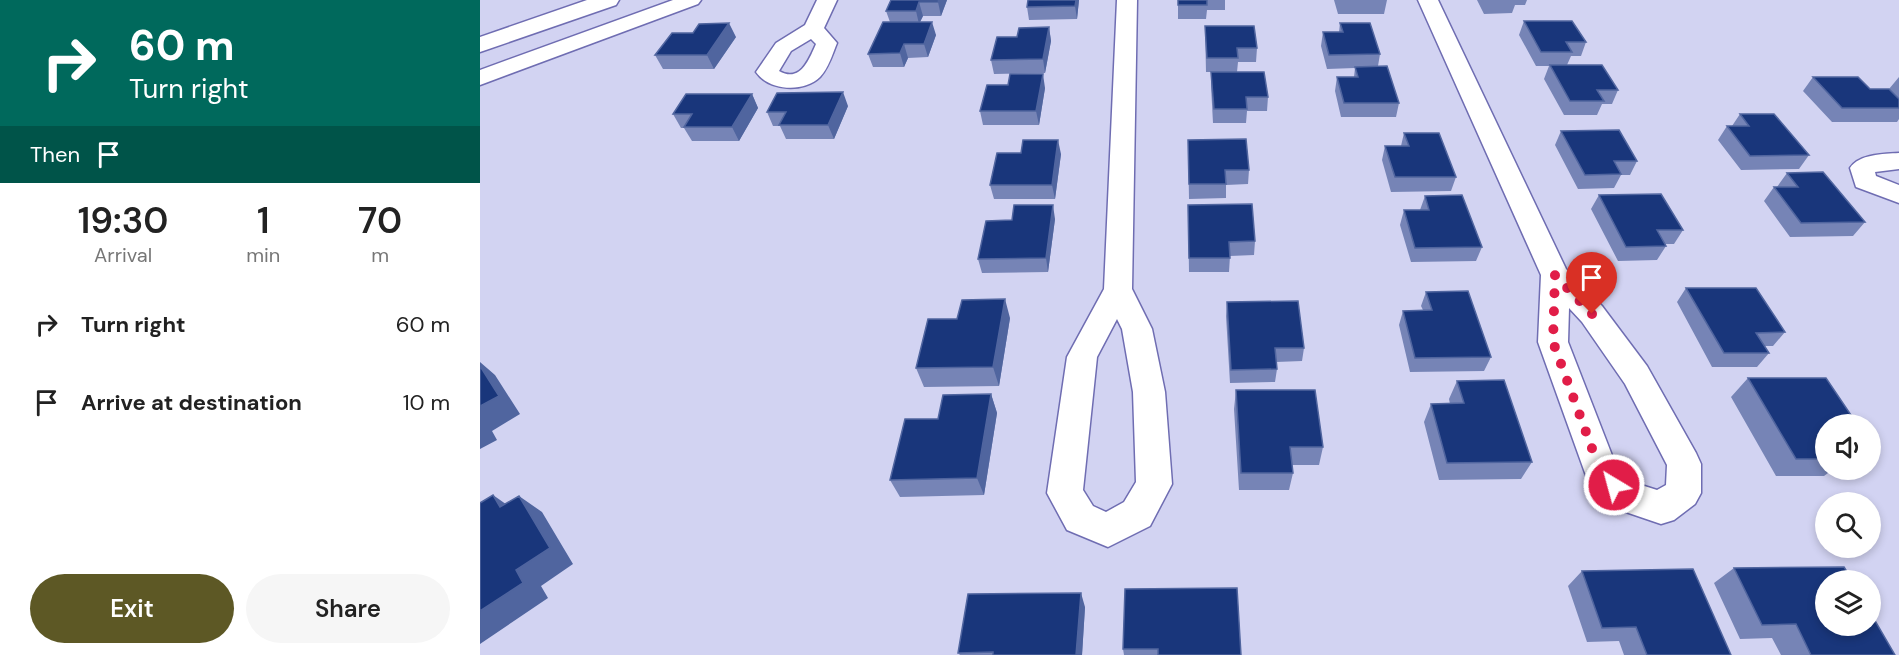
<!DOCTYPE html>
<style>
:root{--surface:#fff;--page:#f6f6f6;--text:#222;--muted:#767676;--accent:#5d5825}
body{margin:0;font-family:"DM Sans",sans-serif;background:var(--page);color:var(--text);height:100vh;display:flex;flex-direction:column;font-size:22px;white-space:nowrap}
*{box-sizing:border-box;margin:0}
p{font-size:20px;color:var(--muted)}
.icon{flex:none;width:33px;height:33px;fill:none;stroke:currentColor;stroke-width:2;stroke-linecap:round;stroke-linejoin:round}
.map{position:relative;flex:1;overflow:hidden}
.side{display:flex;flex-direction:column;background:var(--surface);width:480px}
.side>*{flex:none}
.guide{background:#00695c;color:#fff;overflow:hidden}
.fabs{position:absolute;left:1335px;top:414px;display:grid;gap:12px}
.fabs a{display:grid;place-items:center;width:66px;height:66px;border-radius:50%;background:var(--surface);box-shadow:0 3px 9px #0003;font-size:30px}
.pin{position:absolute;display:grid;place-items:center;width:51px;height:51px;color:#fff;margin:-62px -26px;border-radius:50% 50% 50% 0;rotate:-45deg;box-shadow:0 0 6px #0007}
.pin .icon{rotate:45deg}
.me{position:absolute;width:66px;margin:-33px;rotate:323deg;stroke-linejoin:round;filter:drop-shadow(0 0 4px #0008)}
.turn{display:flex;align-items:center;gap:21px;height:126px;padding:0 30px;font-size:27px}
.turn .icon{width:78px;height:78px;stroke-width:2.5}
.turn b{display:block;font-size:42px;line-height:51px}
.then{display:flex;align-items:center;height:57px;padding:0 30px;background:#0003;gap:12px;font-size:22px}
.eta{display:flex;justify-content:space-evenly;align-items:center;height:102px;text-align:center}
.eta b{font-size:36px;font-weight:600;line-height:42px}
.button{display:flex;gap:12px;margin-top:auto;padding:12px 30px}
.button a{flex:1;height:69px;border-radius:36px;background:var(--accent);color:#fff;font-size:24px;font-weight:600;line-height:69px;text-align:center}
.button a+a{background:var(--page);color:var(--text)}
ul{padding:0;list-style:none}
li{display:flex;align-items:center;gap:18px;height:78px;padding:0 30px}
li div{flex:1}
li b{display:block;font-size:22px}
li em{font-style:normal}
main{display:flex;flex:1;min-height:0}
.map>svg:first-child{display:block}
</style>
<main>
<section class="side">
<div class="guide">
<div class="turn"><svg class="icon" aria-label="right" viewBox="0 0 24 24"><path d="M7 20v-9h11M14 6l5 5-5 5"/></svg><div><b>60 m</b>Turn right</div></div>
<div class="then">Then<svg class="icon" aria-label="arrive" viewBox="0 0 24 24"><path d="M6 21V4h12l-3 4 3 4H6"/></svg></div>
</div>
<div class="eta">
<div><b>19:30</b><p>Arrival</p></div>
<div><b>1</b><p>min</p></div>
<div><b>70</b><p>m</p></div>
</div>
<ul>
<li><svg class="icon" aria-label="right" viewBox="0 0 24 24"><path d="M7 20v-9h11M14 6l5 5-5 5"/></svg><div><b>Turn right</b></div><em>60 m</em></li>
<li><svg class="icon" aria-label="arrive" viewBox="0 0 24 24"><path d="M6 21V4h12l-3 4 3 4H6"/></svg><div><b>Arrive at destination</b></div><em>10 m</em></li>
</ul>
<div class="button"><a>Exit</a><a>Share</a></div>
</section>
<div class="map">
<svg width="1419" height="655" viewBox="0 0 1419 655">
<rect width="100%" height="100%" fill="#d2d3f2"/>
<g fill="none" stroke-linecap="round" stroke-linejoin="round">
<g stroke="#6f6db2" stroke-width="3">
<path id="minor" d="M193,0H221L218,4L0,85V70Z
M337,0H357L344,28L357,43C352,55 349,67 340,77C324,93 289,91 276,72L296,43L325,25ZM331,39L336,44C329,60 320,83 299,71L311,51Z
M637,0H657L652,289L672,329L685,392L692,484L670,526L628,547L587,530L567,493L587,357L624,289ZM637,319L642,329L653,392L656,482L644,502L626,512L613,506L603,490L617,357Z
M938,0H958L1086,269L1122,306L1167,366L1216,453L1221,464V493L1215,504L1194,520L1181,524L1134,508L1109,484L1058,342L1061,275ZM1089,308L1102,322L1145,384L1187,465L1186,485L1177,490L1158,484L1135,463L1088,342Z
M1419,153V169L1395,172L1396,176L1419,185V203L1376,187L1370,168C1379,154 1403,154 1419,153Z"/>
</g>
<g stroke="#6f6db2" stroke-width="3">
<path id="secondary" d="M107,0H139L136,5L0,52V37Z"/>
</g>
<use href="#minor" fill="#fff" fill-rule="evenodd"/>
<use href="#secondary" fill="#fff" fill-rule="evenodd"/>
</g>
<path fill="#7684b6" d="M411,0H467L461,16H443L440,22L456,35L448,57L428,58L424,67H393L388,54L410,22L406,11Z
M599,0L597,19L549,20L547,7Z
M698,0H745V10H727L726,19H698Z
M854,0H907L904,14H858Z
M997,0H1047L1045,5H1035L1032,13L1004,14Z
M1044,21L1106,42L1101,56H1091L1087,65L1138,90L1132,104H1122L1117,115H1084L1064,79L1069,66H1056L1039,35Z
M860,23L900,54L898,66L919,103L916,117H861L855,91L857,77H874L875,68L847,69L841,46L843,32H859Z
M725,26L777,48L776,62H758L757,72H726Z
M569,27L571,41L565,73L514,74L511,60L537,37Z
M256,37L234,69H183L175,55Z
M731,72L788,97L787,111H767L766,123H733L731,86Z
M1333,77L1390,89L1419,99V119L1417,122H1352L1323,91Z
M1419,77V99L1409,89Z
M565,88L559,125H503L500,111Z
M272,94L278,108L259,141H212L204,128H201L193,114Z
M368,106L354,139H306L300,126H293L287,112Z
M1260,114L1329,155L1319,169L1261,170L1238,140L1247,126H1252Z
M1081,131L1157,161L1150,175H1141L1134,188L1098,189L1075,145Z
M924,133L976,177L971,191L911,192L902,160L905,146H921Z
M708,140L769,170L768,184L746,185V198L709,199Z
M541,153L581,154L575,199H514L510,185Z
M1307,173L1385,222L1373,236L1310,237L1284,201L1294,187H1297Z
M1119,195L1203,230L1194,244H1185L1186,246L1177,260L1138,261L1111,209Z
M945,196L1002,247L996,261L931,262L920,225L924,210H940Z
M708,205L775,241L774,255L750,256L749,272H709Z
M575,219L568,272L502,273L498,259L532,220Z
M1206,288L1305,332L1293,346H1285L1289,353L1277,367H1232L1197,302Z
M946,292L1011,357L1004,371L930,372L919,325L923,311L943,310L941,306Z
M747,302L824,348L822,361L796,362L797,369L795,382L750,383L746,316Z
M530,318L519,386L444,387L436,368Z
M1268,378L1346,424V470H1352L1344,476H1296L1251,397Z
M977,381L1052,462L1041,479L959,480L944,422L951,404H970L969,399Z
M756,390L843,447L839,465H812L813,473L809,490H759L754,409Z
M511,394L517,413L504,495L420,497L410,480L458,419Z
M1254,568L1415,655H1301L1292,638L1260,639L1234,583Z
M1102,571L1251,655H1144L1139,641L1107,642L1088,586Z
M645,589L761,655H644L643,649Z
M605,607L602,655H480L478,653Z"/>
<path fill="#50659f" d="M459,0H467L461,16L458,2Z
M596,0H599L597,19L595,6Z
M439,2L443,16L439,24L436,11Z
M452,22L456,35L448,57L444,44Z
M249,23L256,37L234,69L227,55Z
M569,27L571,41L565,73L563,59Z
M424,44L428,58L424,67L420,53Z
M563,74L565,88L559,125L556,111Z
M363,92L368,106L354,139L348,125Z
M272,94L278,108L259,141L252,127Z
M578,140L581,154L575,199L572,185Z
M573,205L575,219L568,272L566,258Z
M525,299L530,318L519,386L513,367Z
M0,362L15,375L40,414L12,431L17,440L0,449Z
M511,394L517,413L504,495L497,478Z
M13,495L37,512L20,507Z
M39,496L62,512L93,564L61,586L68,598L0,644V611L36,570Z
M601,593L605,607L602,655H596Z"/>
<path fill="#19367b" stroke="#50659f" stroke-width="1.5" d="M411,0H459L458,2H439L436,11H406Z
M548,0H596L595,6L547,7Z
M698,0H727V5H698Z
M1044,21H1092L1106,42H1086L1092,52H1061Z
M403,22H452L444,44H424L420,53L388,54Z
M249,23L227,55H175L192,33H213L219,24Z
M860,23H890L900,54L849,55L843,32H863Z
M725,26H774L777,48H757L758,58H727Z
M569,27L563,59L511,60L517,37H537L539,28Z
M1070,65H1122L1138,90H1117L1124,101H1090Z
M907,66L919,103H864L857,77H878L875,67Z
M731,72H784L788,97H766L767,109H734Z
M530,74H563L556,111H500L507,85H528Z
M1333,77H1378L1390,89H1409L1419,99V108H1362Z
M363,92L348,125H299L306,112H287L297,93Z
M206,94H272L252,127H204L212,114H193Z
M1260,114H1294L1329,155L1270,156L1247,126H1269Z
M1139,130L1157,161H1134L1141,174L1105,175L1081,131Z
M924,133H959L976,177H915L905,146H929Z
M766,139L769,170H745L746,184H709L708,140Z
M543,140H578L572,185H510L517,153H541Z
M1343,172L1385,222L1321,223L1294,187H1318L1307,173Z
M1181,194L1203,230H1177L1186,246L1146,247L1119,195Z
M982,195L1002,247L935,248L924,210H949L945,196Z
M772,204L775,241L749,242L750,258H709L708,205Z
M534,205H573L566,258L498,259L506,221L532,220Z
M1206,288H1276L1305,332L1276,333L1289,353H1244Z
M988,291L1011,357L935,358L923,311L952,310L946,292Z
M525,299L513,367L436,368L448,319H477L482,300Z
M818,301L824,348H795L797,369L751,370L747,302Z
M0,366L19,396L0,406Z
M1268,378H1346L1377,424H1346V459H1316Z
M1024,380L1052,462L967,463L951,404L984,403L977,381Z
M756,390H835L843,447H810L813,473H761Z
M511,394L497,478L410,480L425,419H458L463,395Z
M13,495L20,507L39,496L70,548L36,570L43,583L0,611V503Z
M1364,567L1372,580H1346V626H1390V612L1415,655H1331L1316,624L1282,625L1254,568Z
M1213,569L1251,655H1167L1156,627L1122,628L1102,571Z
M757,588L761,655H678V649H643L645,589Z
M601,593L596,655H513V652L478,653L488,594Z"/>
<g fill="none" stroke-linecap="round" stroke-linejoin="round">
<path stroke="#e11d48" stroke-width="10" stroke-dasharray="0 18" d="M1112,314L1075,275L1073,342L1121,473L1134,485"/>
</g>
</svg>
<div class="fabs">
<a><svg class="icon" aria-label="sound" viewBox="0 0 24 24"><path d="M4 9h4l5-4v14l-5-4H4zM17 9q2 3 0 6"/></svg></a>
<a><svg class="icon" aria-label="search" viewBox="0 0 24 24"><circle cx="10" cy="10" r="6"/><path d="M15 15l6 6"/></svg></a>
<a><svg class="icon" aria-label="layers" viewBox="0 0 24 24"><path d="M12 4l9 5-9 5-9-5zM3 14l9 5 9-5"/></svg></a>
</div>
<div class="pin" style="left:1112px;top:314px;background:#d93025"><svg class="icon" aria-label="arrive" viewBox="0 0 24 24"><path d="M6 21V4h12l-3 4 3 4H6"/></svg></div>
<svg class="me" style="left:1134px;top:485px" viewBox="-20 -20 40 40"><circle r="17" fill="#e11d48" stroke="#fff" stroke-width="3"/><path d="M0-11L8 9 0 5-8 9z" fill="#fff"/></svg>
</div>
</main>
